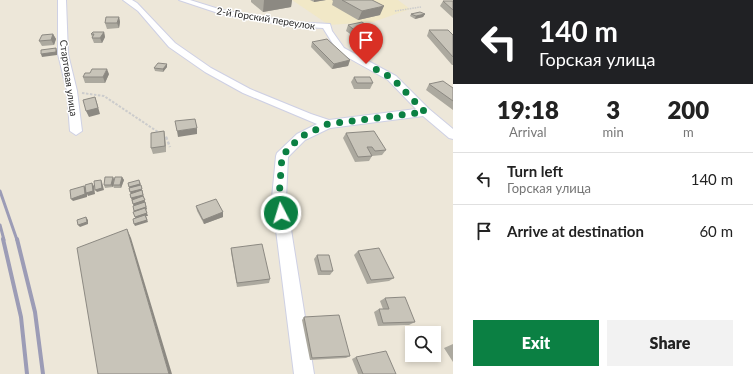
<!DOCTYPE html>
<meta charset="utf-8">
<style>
:root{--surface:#fff;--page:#f2f2f2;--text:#222;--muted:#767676;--line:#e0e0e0;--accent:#0b8043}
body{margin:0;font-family:Lato,sans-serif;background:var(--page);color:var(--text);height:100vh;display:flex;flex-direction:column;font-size:15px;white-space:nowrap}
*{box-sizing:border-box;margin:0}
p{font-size:13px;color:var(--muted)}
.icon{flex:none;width:22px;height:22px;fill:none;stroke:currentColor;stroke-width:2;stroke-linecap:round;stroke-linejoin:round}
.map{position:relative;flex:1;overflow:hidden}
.side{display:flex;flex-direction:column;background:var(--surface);width:300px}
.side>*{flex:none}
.banner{background:#202124;color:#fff;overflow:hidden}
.controls{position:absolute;left:405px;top:326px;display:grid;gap:8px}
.controls a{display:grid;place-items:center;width:36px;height:36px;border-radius:0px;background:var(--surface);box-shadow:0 2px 6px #0003;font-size:20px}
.pin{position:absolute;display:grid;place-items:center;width:34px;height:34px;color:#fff;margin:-41px -17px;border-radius:50% 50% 50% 0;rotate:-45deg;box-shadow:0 0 4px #0007}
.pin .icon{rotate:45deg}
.me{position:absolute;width:44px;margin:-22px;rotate:355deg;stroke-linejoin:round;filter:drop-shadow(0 0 3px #0008)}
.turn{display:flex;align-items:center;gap:14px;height:84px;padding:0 20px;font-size:18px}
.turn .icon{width:52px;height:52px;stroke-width:2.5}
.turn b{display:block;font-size:28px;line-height:34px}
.eta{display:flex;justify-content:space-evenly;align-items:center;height:68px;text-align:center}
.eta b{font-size:24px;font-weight:800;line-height:28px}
.primary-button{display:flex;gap:8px;margin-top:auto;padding:8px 20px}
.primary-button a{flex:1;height:46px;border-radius:0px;background:var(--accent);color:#fff;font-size:16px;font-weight:800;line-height:46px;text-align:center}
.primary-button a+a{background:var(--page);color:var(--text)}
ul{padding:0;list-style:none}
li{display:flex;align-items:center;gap:12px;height:52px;padding:0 20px;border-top:1px solid var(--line)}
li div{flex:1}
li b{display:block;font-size:15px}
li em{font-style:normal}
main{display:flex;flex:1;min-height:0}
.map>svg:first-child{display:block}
</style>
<main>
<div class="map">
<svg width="453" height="374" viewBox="0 0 453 374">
<rect width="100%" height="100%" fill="#ede7d9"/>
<path fill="#f1e8c7" d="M292,0H398L410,9L373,22L329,25Z"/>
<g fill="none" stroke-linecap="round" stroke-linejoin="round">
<g stroke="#ced0e4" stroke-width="2">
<path id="minor" d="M58,0H66L68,54L77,91L82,131L76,135L70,131L67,91L58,54Z
M123,0H132L137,3L175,43L211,68L250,89L311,114L329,120L416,109L388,80L338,52L323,28L291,26L221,14L179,0H190L222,10L291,22L330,24L332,31L344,48L396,76L429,109L453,129V139L449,138L423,116L330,128L305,140L288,157L286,198L314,374H294L272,198L276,156L277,153L297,134L317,124L243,93L205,72L169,47L138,11Z"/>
</g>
<path stroke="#ccc" stroke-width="1.5" stroke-dasharray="1.5 1" stroke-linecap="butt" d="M395,11L421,7"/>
<path stroke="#ccc" stroke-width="2" stroke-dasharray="2.5 1.5" stroke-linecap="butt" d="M82,93L104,96L167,138"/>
<path stroke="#ccc" stroke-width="2.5" stroke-dasharray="3 2" stroke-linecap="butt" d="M166,137L170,147"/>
<use href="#minor" fill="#fff" fill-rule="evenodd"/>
<path stroke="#9c9cb6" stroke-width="3" d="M0,191L17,240
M0,225L4,240"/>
<path stroke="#9c9cb6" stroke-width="4" d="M3,239L21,317L27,374
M17,239L35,312L43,374"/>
</g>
<path fill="#aca99f" d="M251,0H292L291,7L263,12L251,2Z
M310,0H326L314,2Z
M332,0H372L380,15L358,20L332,5L333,1Z
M443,1H453V18L440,6Z
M411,14H425L423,17L415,19L410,16Z
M119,17L120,22L119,28L107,29L105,23Z
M348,25L376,32L374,37L359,40L346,31Z
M429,30L453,35V65H452L427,36Z
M104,32L105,37L102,43H94L92,38V37L91,34Z
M53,34L56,39L54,45L42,46L39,41Z
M312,42L350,60L348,66L332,69L311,47Z
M167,64V67L163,72L155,71L154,68Z
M90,73L109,74L105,83H85L83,77Z
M354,77L373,83L370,89H354L351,82Z
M429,84L453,88V110L426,90Z
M164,131L165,137L166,152L153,154L151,148Z
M346,133L386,150L382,155L372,156L369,161L355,162L343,138Z
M122,177L124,180L121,188H114L113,186V187L105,188L104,185L114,179V181Z
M196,206L223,212V217L204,224L197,211Z
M231,248L270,279L269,283L237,287L231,252Z
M358,251L394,278L389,281L367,284L354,255Z
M317,255L333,271L330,275H318L314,259Z
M385,298L415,322L409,325L378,326L374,312L379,309H383L380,301Z
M304,317L350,356L346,358L310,360L302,320Z
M453,344V362L444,348Z
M356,357L396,374H358L352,359Z"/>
<path fill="#8c8982" d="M264,0H292L291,7L263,12Z
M314,0H326L314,2Z
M384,6L380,15L358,20L362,11Z
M425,14L423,17L415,19L416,16Z
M119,17L120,22L119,28L117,23Z
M104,32L105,37L102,43L100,38Z
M376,32L374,37L359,40L361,35Z
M53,34L56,39L54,45L51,40Z
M56,48L57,51V55L42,57L41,54Z
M350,60L348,66L332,69L334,64Z
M167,64V67L163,72V69Z
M107,69L109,74L105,83L103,77Z
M95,97L97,103L100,114L89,117L86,111Z
M197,128V134L178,137L177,131Z
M164,131L165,137L166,152L165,146Z
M113,177L114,179L113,185V187L111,185Z
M122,177L124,180L121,188L120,185Z
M101,180L102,182L104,190L97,192L95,190Z
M140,182L147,209L146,210L148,216H146L148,222L135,226L134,224L136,220L135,217V213L134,211V207L131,198V195L129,187Z
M92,183L94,186L95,194L88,196L87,194V197L73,201L71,199L84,186L86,188Z
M223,212V217L204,224L203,220Z
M86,217L88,220V224L80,227L78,225Z
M127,229L131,238L172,374H169Z"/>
<path fill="#c8c4b9" stroke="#8c8982" d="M342,0H372L384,6L362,11Z
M443,1H453V10Z
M420,12L425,14L416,16L411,14Z
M106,17H119L117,23H105Z
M362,22L376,32L361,35L348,25Z
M429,30H448L453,35V57Z
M93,32H104L100,38H92L94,34H91Z
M53,34L51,40L39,41L42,35Z
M327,39L350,60L334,64L312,42Z
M56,48V52L41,54V50Z
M158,63L167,64L163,69L154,68Z
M92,69H107L103,77H83L85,73H90Z
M354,77H370L373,83H357Z
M443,81L453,88V101L429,84Z
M95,97L98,108L86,111L83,100Z
M195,119L197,128L177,131L175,121Z
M164,131L165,146L151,148V133Z
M374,131L386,150L375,151L372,147H367L372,156L358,157L346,133Z
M105,177H113L111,185H104Z
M115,177H122L120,185H113Z
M101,180L102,188L95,190L94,181Z
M139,180L140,184L129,187L128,183Z
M92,183L93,191L86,193L85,185Z
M141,185L142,189L130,192L129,188Z
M84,186L85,194L71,199L70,190Z
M142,190L143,195L131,198L130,194Z
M143,196L145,200L133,204L132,200Z
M216,199L223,212L203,220L196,206Z
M145,202L146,207L134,211L133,206Z
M145,208L147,213L135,217L133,212Z
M145,215L147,220L134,224L133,219Z
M86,217L87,222L78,225L77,220Z
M127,229L169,374H98L77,248Z
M262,244L270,279L237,283L231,248Z
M379,248L394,278L371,280L358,251Z
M317,255H329L333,271H321Z
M405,297L415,322L383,323L379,309H389L385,298Z
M339,315L350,356L312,358L304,317Z
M386,351L396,374H363L356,357Z"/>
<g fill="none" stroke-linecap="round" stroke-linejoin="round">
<path stroke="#0b8043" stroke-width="7" stroke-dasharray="0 12.6" d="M281,213L279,198L282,156L300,137L328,124L425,112L392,78L366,64"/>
</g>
<g text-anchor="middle" stroke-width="3" stroke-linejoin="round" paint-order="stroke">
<g font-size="10" fill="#292929" stroke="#fff">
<text transform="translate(266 18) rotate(9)" y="4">2-й Горский переулок</text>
<text transform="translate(69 78) rotate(82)" y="4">Стартовая улица</text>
</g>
</g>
</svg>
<div class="controls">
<a><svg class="icon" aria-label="search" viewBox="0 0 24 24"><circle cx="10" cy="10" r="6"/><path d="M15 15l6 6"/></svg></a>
</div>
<div class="pin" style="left:366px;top:64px;background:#d93025"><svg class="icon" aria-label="arrive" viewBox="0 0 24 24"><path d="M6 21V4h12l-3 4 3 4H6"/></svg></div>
<svg class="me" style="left:281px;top:213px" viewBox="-20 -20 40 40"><circle r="17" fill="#0b8043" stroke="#fff" stroke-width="3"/><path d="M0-11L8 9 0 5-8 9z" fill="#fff"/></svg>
</div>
<section class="side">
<div class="banner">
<div class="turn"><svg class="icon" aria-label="left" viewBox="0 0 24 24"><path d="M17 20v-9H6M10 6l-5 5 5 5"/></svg><div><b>140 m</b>Горская улица</div></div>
</div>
<div class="eta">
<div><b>19:18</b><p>Arrival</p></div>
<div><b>3</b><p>min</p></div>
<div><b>200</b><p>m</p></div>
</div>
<ul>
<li><svg class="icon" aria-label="left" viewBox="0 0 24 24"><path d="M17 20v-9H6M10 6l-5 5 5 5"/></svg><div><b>Turn left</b><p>Горская улица</p></div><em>140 m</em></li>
<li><svg class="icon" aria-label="arrive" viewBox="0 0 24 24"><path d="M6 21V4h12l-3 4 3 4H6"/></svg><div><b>Arrive at destination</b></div><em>60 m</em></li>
</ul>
<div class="primary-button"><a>Exit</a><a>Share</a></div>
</section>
</main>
